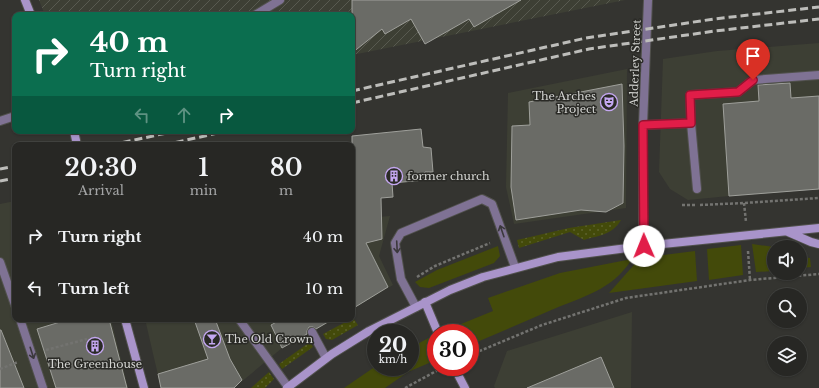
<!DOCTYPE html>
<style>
:root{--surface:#272724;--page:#2f2f2c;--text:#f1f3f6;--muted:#a4a5a6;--line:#434441}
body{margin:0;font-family:"Libre Baskerville",serif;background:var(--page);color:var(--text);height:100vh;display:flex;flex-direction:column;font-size:15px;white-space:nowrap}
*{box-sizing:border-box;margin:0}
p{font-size:13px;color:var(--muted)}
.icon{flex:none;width:22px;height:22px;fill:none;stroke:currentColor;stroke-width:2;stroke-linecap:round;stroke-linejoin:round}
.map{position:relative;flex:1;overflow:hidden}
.sheet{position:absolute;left:12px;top:142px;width:343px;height:180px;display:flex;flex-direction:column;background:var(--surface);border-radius:8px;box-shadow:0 1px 3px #0004,0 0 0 1px var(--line)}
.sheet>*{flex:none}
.guide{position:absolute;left:12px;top:12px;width:343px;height:122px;border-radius:8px;box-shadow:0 1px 3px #0004,0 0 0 1px var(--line);background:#0b6e4f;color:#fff;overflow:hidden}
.controls{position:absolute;left:767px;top:240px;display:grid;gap:8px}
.controls a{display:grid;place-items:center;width:40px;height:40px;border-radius:50%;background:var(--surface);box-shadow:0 1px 3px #0004,0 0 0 1px var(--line);font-size:20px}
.speed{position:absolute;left:367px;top:324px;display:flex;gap:8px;font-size:20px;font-weight:700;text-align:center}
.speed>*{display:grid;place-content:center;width:52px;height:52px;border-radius:50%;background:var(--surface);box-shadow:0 1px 3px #0004,0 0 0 1px var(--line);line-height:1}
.speed small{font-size:10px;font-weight:400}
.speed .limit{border:6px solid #d22;background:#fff;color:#111}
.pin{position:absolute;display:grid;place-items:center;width:34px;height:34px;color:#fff;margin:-41px -17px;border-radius:50% 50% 50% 0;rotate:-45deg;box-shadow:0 0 4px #0007}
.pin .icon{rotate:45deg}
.me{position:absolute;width:44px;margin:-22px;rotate:359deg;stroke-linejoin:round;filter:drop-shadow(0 0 3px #0008)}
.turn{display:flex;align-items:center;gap:14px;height:84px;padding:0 12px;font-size:18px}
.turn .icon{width:52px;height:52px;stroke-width:2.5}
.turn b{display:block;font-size:28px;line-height:34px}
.lanes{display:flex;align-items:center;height:38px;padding:0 12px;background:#0003;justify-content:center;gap:20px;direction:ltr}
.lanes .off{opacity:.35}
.eta{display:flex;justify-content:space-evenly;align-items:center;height:68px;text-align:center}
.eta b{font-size:24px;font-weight:600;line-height:28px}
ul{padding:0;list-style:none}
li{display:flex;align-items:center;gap:12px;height:52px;padding:0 12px}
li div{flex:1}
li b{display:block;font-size:15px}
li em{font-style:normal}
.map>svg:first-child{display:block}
</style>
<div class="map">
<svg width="819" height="388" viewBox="0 0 819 388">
<defs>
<pattern id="industrial-furrows" width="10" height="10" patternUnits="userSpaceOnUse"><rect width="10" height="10" fill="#3d3f34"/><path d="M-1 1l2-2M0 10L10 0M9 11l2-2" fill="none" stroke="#585a50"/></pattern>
<pattern id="garden-dots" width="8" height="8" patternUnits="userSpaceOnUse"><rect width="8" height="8" fill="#434a0a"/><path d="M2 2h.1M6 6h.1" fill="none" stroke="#5d632d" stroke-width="1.8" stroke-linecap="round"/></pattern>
</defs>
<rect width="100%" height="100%" fill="#343430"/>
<path fill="#3d3f34" d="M819,43V189L729,196L688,200L670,189L659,172L663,59L717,51Z
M627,69L626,208L514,224L506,187L508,93Z
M15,201V319H111L128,388H0V204Z
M390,216L379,256L393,285L352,309V219Z
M632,312L631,388H495L494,386L507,351Z
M145,319H335L282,348L234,388H161Z"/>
<path fill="url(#industrial-furrows)" d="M39,0H625L352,55V15H45Z"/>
<path fill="#434a0a" d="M752,244L774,247V271L756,272Z
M741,245L743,275L709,280L707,249Z
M498,246L500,256L494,263L429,288L420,287L415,282L437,270Z
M695,251L697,281L609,293L640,258Z
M800,257L810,258L811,267L800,268Z
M632,259C612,291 581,297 549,311C522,323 496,334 470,345V333H439L493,311L488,298L560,273Z
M436,334V360L408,372L385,388H344L376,366V367H410V348Z"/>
<path fill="url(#garden-dots)" d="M621,220C612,235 600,235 584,240L570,232L519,248L517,240L569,228Z
M353,318L358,325L332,340L326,339L323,334Z
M310,342L313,347L282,369L279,364Z
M269,372L274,379L265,388H251Z"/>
<path fill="#6a6b66" stroke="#9fa09b" d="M352,0H521L474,27L469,19L425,44L411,19L385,34L382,29L352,53Z
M790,83L791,98L819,96V189L729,196L723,104L759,101L758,85Z
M622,84L624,146L623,203L606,212L581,210L516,220L511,187L512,126L530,125L529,102Z
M421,129L423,147L431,148L433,172H425V180L392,183L393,197L381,198L382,239L366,243L388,287L352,309V136Z
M70,319H109L127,388H56L37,329Z
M194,319H215L230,359L242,380L234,388H161L158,374L208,359Z
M282,319H333L316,329L313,327H309L307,331V334L282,348L271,325Z
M0,330H1L24,388H0Z
M601,357L614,388H527Z"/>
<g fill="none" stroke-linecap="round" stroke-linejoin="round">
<g stroke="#51514d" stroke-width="10">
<path id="lane" d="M691,123L690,95L738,92L753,80L819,75
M643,125L691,123L697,189
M416,307L401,279L395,243L401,233L482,199L492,204L515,267
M239,319L288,387
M312,332L326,358"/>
</g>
<g stroke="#51514d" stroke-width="10">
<path id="street" d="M255,15L280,0
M0,121L15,116
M643,246V125L648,0
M0,262L15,305
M20,319L43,388"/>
</g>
<g stroke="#51514d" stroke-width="10">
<path id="secondary" d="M25,0L31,15
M74,131L77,145
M788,232L811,242L819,244
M425,302L438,333
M125,319L144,388
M454,367L465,388
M287,388L332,354L369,331L450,290L483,277L558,257L643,246L819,228"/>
</g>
<path stroke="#737370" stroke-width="2.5" stroke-dasharray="3 2" stroke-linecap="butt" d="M744,203L746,222
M682,205H695
M700,205L744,203L819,198
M748,251L750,280
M417,277L435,266L490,243
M46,350L87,339
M470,355L542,325L626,298L750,280L819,274
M0,369L18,362
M405,388L440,369"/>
<use href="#lane" stroke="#7f7294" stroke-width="8"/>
<use href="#street" stroke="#7f7294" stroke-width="8"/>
<use href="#secondary" stroke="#a994ca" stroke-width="8"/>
<path stroke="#bdbdba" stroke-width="3" stroke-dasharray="8 4" stroke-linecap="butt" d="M352,91L586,38L714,19L819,7
M352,103L589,49L715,31L819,19
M111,145L176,131
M164,145L227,131
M0,169L15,166
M0,181L15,178"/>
</g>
<defs><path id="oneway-shaft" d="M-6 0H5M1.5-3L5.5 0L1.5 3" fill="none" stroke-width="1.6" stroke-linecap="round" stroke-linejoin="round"/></defs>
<g stroke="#3b383c">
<use href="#oneway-shaft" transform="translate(502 231) rotate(-109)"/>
<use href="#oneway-shaft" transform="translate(397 247) rotate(87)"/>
<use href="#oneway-shaft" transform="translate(32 353) rotate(72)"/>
</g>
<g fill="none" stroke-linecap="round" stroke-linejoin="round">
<g stroke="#92132f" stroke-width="10">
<path id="route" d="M644,246L643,125L691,123L690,95L738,92L753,80"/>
</g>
<use href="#route" stroke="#e11d48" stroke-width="7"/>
</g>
<defs>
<g id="theatre-ring" transform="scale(0.9)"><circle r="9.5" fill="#2a2a26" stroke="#c4a7f1" stroke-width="1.5"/><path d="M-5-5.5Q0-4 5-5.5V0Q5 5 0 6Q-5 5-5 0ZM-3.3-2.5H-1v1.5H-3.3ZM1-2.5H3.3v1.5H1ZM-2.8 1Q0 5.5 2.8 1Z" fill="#c4a7f1"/></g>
<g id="building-ring" transform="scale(0.9)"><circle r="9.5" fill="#2a2a26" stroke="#c4a7f1" stroke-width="1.5"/><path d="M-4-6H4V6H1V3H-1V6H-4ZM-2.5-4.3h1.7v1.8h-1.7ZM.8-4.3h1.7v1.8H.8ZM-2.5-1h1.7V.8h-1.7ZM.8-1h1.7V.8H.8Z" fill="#c4a7f1"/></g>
<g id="bar-ring" transform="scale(0.9)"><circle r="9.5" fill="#2a2a26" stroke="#c4a7f1" stroke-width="1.5"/><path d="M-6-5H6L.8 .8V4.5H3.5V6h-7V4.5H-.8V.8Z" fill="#c4a7f1"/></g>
</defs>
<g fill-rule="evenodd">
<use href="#theatre-ring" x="609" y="102"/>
<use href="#building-ring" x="394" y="176"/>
<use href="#bar-ring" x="212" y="339"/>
<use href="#building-ring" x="95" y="346"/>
</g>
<g text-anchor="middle" stroke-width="3" stroke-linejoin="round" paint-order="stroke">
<g font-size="11" fill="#d3d4d1" stroke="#2a2a26">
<text transform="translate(635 63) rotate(-88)" y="4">Adderley Street</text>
</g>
<g font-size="11" fill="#d3d4d1" stroke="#2a2a26" text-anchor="start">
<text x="596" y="100" text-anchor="end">The Arches<tspan x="596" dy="13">Project</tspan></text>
<text x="407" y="180">former church</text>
<text x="225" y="343">The Old Crown</text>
<text x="95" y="368" text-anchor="middle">The Greenhouse</text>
</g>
</g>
</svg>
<div class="controls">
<a><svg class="icon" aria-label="sound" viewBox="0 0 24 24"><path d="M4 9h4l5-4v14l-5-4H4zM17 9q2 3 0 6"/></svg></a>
<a><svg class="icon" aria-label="search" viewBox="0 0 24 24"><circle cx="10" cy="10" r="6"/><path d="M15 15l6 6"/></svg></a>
<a><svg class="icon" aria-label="layers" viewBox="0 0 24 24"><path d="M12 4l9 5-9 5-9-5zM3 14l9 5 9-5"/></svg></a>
</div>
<div class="speed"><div>20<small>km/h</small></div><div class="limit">30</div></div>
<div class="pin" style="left:753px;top:80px;background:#d93025"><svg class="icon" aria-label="arrive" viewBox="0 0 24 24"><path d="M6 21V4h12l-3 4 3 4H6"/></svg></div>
<svg class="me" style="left:644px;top:246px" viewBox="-20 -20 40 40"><circle r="19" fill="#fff"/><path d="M0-13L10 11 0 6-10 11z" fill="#e11d48"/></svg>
<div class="guide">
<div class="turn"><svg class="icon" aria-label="right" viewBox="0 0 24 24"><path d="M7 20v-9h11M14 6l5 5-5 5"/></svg><div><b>40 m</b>Turn right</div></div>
<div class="lanes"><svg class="icon off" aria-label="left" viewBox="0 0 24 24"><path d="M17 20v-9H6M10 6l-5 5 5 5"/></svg><svg class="icon off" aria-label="ahead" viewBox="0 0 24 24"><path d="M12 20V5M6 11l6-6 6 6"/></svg><svg class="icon" aria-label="right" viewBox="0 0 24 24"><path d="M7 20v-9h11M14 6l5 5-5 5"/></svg></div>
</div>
<section class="sheet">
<div class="eta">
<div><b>20:30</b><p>Arrival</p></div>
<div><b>1</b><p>min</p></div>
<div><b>80</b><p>m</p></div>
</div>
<ul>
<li><svg class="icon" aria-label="right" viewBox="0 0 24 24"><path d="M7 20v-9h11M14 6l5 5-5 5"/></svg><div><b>Turn right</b></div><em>40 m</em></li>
<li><svg class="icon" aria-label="left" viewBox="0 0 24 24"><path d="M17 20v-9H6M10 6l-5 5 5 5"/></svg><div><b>Turn left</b></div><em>10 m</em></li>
</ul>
</section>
</div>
